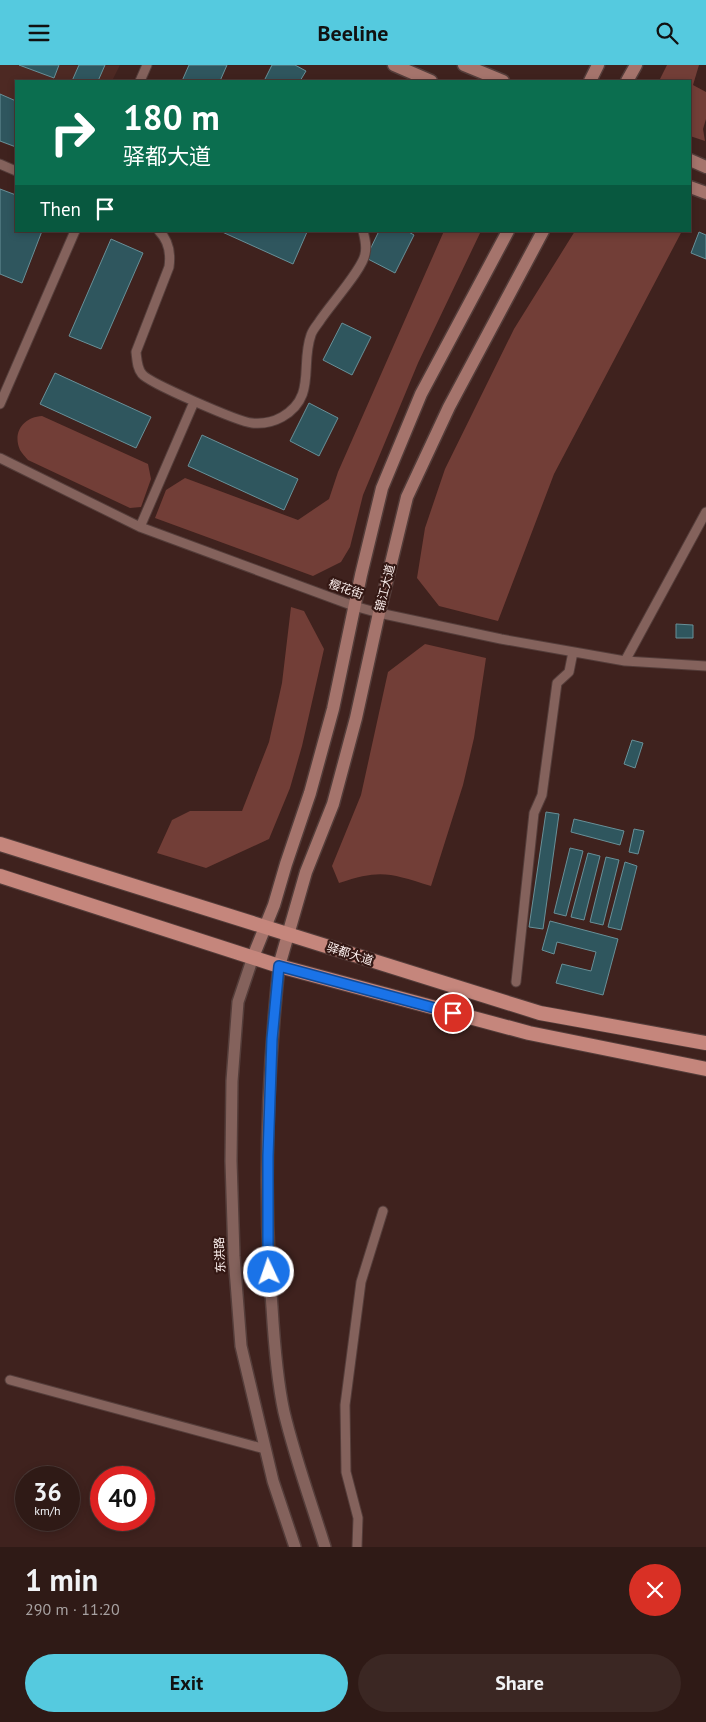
<!DOCTYPE html>
<meta charset="utf-8">
<style>
:root{--surface:#2f1a16;--page:#3b2723;--text:#f1f3f6;--muted:#a7a1a1;--line:#4a3835;--accent:#55cadf}
body{margin:0;font-family:"PT Sans","Noto Sans SC",sans-serif;background:var(--page);color:var(--text);height:100vh;display:flex;flex-direction:column;font-size:19px;white-space:nowrap}
*{box-sizing:border-box;margin:0}
p{font-size:16px;color:var(--muted)}
.icon{flex:none;width:28px;height:28px;fill:none;stroke:currentColor;stroke-width:2;stroke-linecap:round;stroke-linejoin:round}
.map{position:relative;height:1482px;overflow:hidden}
.sheet{display:flex;flex-direction:column;background:var(--surface);flex:1}
.sheet>*{flex:none}
.guide{position:absolute;left:15px;top:15px;width:676px;height:152px;border-radius:0px;box-shadow:0 2px 8px #0003,0 0 0 1px var(--line);background:#0b6e4f;color:#fff;overflow:hidden}
.speed{position:absolute;left:15px;top:1401px;display:flex;gap:10px;font-size:25px;font-weight:700;text-align:center}
.speed>*{display:grid;place-content:center;width:65px;height:65px;border-radius:50%;background:var(--surface);box-shadow:0 2px 8px #0003,0 0 0 1px var(--line);line-height:1}
.speed small{font-size:12px;font-weight:400}
.speed .limit{border:8px solid #d22;background:#fff;color:#111}
.pin{position:absolute;display:grid;place-items:center;width:42px;height:42px;color:#fff;margin:-21px;border:2px solid #fff;border-radius:50%;box-shadow:0 1px 5px #0007}
.me{position:absolute;width:55px;margin:-28px;rotate:357deg;stroke-linejoin:round;filter:drop-shadow(0 0 4px #0008)}
.turn{display:flex;align-items:center;gap:18px;height:105px;padding:0 25px;font-size:22px}
.turn .icon{width:65px;height:65px;stroke-width:2.5}
.turn b{display:block;font-size:35px;line-height:42px}
.then{display:flex;align-items:center;height:48px;padding:0 25px;background:#0003;gap:10px;font-size:19px}
.round{display:grid;place-items:center;flex:none;width:52px;height:52px;border-radius:26px;background:var(--page)}
.summary{display:flex;align-items:center;justify-content:space-between;height:85px;padding:0 25px}
h1{font-size:30px;font-weight:700;line-height:38px}
.primary-button{display:flex;gap:10px;margin-top:auto;padding:10px 25px}
.primary-button a{flex:1;height:58px;border-radius:30px;background:var(--accent);color:#111;font-size:20px;font-weight:700;line-height:58px;text-align:center}
.primary-button a+a{background:var(--page);color:var(--text)}
header{display:flex;justify-content:space-between;align-items:center;height:65px;padding:0 25px;background:var(--accent);color:#111;font-size:22px;font-weight:700}
.map>svg:first-child{display:block}
</style>
<header><svg class="icon" aria-label="menu" viewBox="0 0 24 24"><path d="M4 6h16M4 12h16M4 18h16"/></svg>Beeline<svg class="icon" aria-label="search" viewBox="0 0 24 24"><circle cx="10" cy="10" r="6"/><path d="M15 15l6 6"/></svg></header>
<div class="map">
<svg width="706" height="1482" viewBox="0 0 706 1482">
<rect width="100%" height="100%" fill="#3f221e"/>
<path fill="#4d2923" d="M0,0H120L112,16H16V83L0,77Z"/>
<path fill="#723e37" d="M667,0H699L693,20L706,27V54L703,64L705,76L690,71V16H659Z
M444,166H481L418,298L363,430L350,482L341,497L313,511L155,453L166,425L185,413L298,455L329,434L338,407Z
M575,166H682L554,409L498,556L439,541L417,513L425,463L445,404L514,264Z
M42,351L148,399L151,414L141,442L130,443L28,395C25,392 22,388 20,385C12,367 24,352 42,351Z
M291,542L304,546L324,584L302,681L290,723L269,774L206,803L157,788L172,755L190,746H242L269,677L282,618Z
M425,579L486,593L474,673L463,720L431,821C389,808 381,804 339,818L332,801L361,730L388,607Z"/>
<path fill="#2f565e" stroke="#689098" d="M19,0H59L54,13Z
M79,0H105L98,16H72Z
M189,0H227L220,16H182Z
M272,0H295L306,6L300,16H264Z
M0,29L16,36V82L0,76Z
M0,124L16,130V166H42L22,218L0,209Z
M220,166H305L307,167L293,199Z
M379,166H407L414,170L395,208L366,193Z
M699,167L706,170V194L691,188Z
M111,174L143,188L101,284L69,271Z
M342,258L371,272L352,310L323,295Z
M55,308L151,352L136,383L40,339Z
M309,338L338,353L319,391L290,376Z
M202,370L298,414L284,445L188,401Z
M676,559L693,560V573H676Z
M632,675L643,678L635,703L624,699Z
M546,747L559,749L543,864L529,862Z
M574,754L624,766L620,780L571,767Z
M634,764L644,766L638,789L629,787Z
M570,783L583,786L566,851L554,848Z
M588,788L600,791L584,855L571,852Z
M606,792L619,795L603,860L590,857Z
M625,797L637,801L621,865L608,862Z
M550,856L618,874L603,930L556,918L562,899L591,906L596,887L557,877L554,889L542,885Z"/>
<g fill="none" stroke-linecap="round" stroke-linejoin="round">
<g stroke="#543d3a" stroke-width="11">
<path id="minor" d="M140,16L147,0
M0,99L16,106
M159,166C169,176 171,188 169,202L136,287C137,295 137,303 142,309C149,318 239,357 252,358C262,359 273,357 282,352C317,332 300,300 311,270C312,266 316,261 319,257C329,241 363,204 365,189C367,181 365,174 363,166
M0,339L75,166
M0,393L140,462L354,541L379,548L501,574L625,596L706,601
M140,462L194,337
M625,596L706,447
M516,917L534,748L542,730L557,618L569,607L573,587
M10,1315L265,1384
M357,1482L358,1453L346,1407L345,1340L361,1217L383,1146"/>
</g>
<g stroke="#543d3a" stroke-width="14">
<path id="tertiary" d="M253,892L238,937L232,1016L231,1096L234,1191L241,1281L273,1416L295,1482
M279,901C267,1014 263,1129 272,1242C274,1275 277,1315 284,1347C295,1393 311,1437 325,1482"/>
</g>
<g stroke="#543d3a" stroke-width="15">
<path id="secondary" d="M394,0L431,16
M464,0L503,16
M590,16L598,0
M627,16L636,0
M690,95L706,102
M690,122L706,128
M253,892L274,840L286,799L310,728L333,644L361,510L382,423L421,329L508,166
M279,901L306,807L333,739L356,653L379,548L407,432L449,342L543,166"/>
</g>
<g stroke="#543d3a" stroke-width="16">
<path id="primary" d="M0,779L540,948L706,978
M0,811L279,901L529,968L706,1004"/>
</g>
<use href="#minor" stroke="#84625c" stroke-width="9"/>
<use href="#tertiary" stroke="#84625c" stroke-width="11"/>
<use href="#secondary" stroke="#a5746c" stroke-width="12"/>
<use href="#primary" stroke="#c5867c" stroke-width="14"/>
</g>
<g fill="none" stroke-linecap="round" stroke-linejoin="round">
<g stroke="#114b97" stroke-width="12">
<path id="route" d="M269,1207L268,1191V1091L272,974L279,901L453,948"/>
</g>
<use href="#route" stroke="#1a73e8" stroke-width="9"/>
</g>
<g text-anchor="middle" stroke-width="4.5" stroke-linejoin="round" paint-order="stroke">
<g font-size="12" fill="#fdf0ee" stroke="#341814">
<text transform="translate(385 523) rotate(-76)" y="4">锦江大道</text>
<text transform="translate(346 524) rotate(19)" y="4">樱花街</text>
<text transform="translate(350 889) rotate(18)" y="4">驿都大道</text>
<text transform="translate(220 1190) rotate(-93)" y="4">东洪路</text>
</g>
</g>
</svg>
<div class="speed"><div>36<small>km/h</small></div><div class="limit">40</div></div>
<div class="pin" style="left:453px;top:948px;background:#d93025"><svg class="icon" aria-label="arrive" viewBox="0 0 24 24"><path d="M6 21V4h12l-3 4 3 4H6"/></svg></div>
<svg class="me" style="left:269px;top:1207px" viewBox="-20 -20 40 40"><circle r="17" fill="#1a73e8" stroke="#fff" stroke-width="3"/><path d="M0-11L8 9 0 5-8 9z" fill="#fff"/></svg>
<div class="guide">
<div class="turn"><svg class="icon" aria-label="right" viewBox="0 0 24 24"><path d="M7 20v-9h11M14 6l5 5-5 5"/></svg><div><b>180 m</b>驿都大道</div></div>
<div class="then">Then<svg class="icon" aria-label="arrive" viewBox="0 0 24 24"><path d="M6 21V4h12l-3 4 3 4H6"/></svg></div>
</div>
</div>
<section class="sheet">
<div class="summary"><div><h1>1 min</h1><p>290 m · 11:20</p></div><a class="round" style="background:#d93025;color:#fff"><svg class="icon" aria-label="close" viewBox="0 0 24 24"><path d="M6 6l12 12M18 6L6 18"/></svg></a></div>
<div class="primary-button"><a>Exit</a><a>Share</a></div>
</section>
